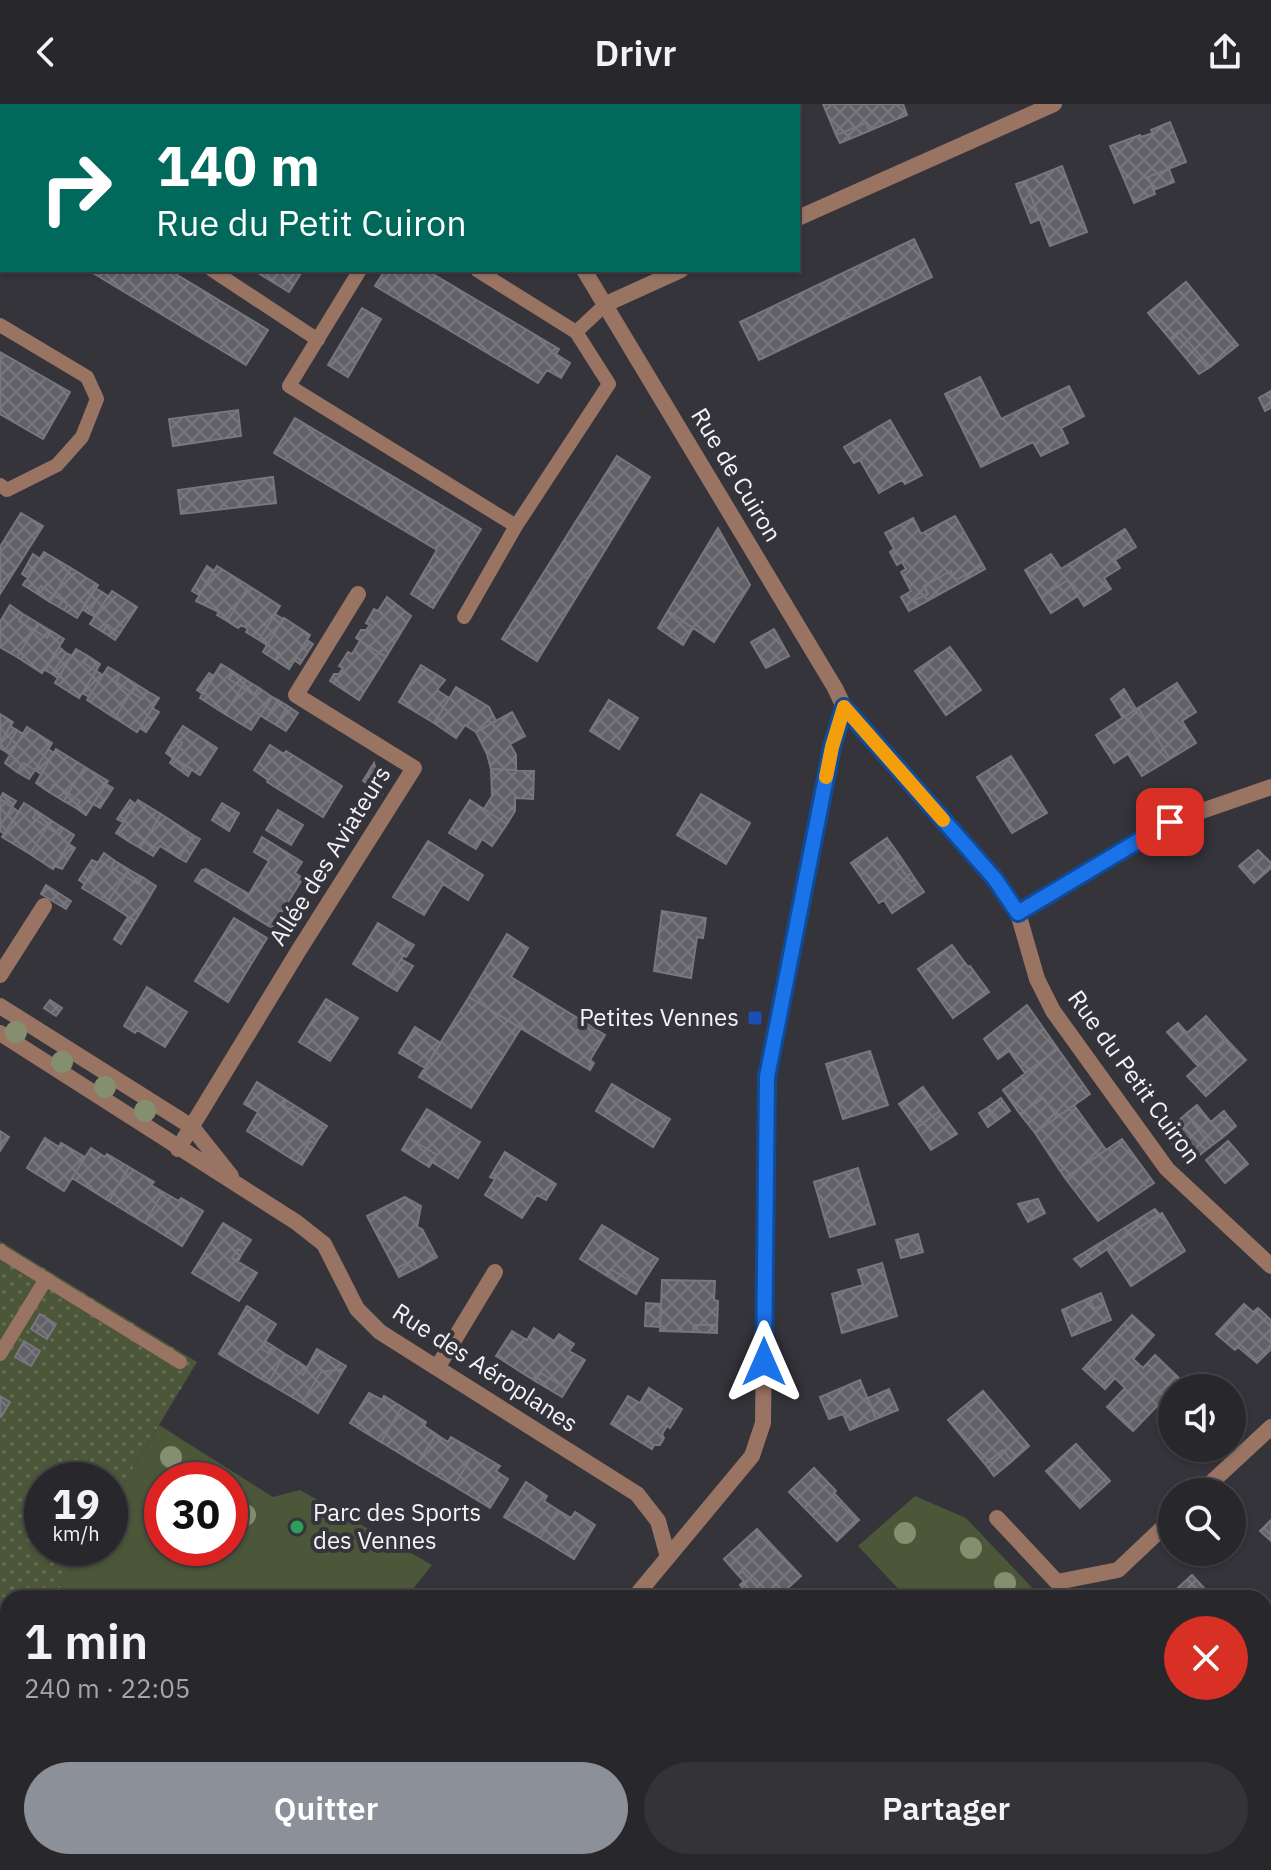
<!DOCTYPE html>
<html lang="fr">
<meta charset="utf-8">
<style>
:root{--surface:#28272c;--page:#343338;--text:#f1f3f6;--muted:#a5a5a9;--line:#444448;--accent:#8c9099}
body{margin:0;font-family:"IBM Plex Sans",sans-serif;background:var(--page);color:var(--text);height:100vh;display:flex;flex-direction:column;font-size:30px;white-space:nowrap}
*{box-sizing:border-box;margin:0}
p{font-size:26px;color:var(--muted)}
.icon{flex:none;width:44px;height:44px;fill:none;stroke:currentColor;stroke-width:2;stroke-linecap:round;stroke-linejoin:round}
.map{position:relative;flex:1;overflow:hidden}
.side{position:absolute;left:0px;top:1486px;width:1272px;height:280px;display:flex;flex-direction:column;background:var(--surface);border-radius:24px 24px 0 0;box-shadow:0 2px 6px #0004,0 0 0 2px var(--line)}
.side>*{flex:none}
.banner{position:absolute;left:0px;top:0px;width:800px;height:168px;box-shadow:0 2px 6px #0004,0 0 0 2px var(--line);background:#00695c;color:#fff;overflow:hidden}
.tools{position:absolute;left:1158px;top:1270px;display:grid;gap:16px}
.tools a{display:grid;place-items:center;width:88px;height:88px;border-radius:50%;background:var(--surface);box-shadow:0 2px 6px #0004,0 0 0 2px var(--line);font-size:40px}
.speed{position:absolute;left:24px;top:1358px;display:flex;gap:16px;font-size:40px;font-weight:700;text-align:center}
.speed>*{display:grid;place-content:center;width:104px;height:104px;border-radius:50%;background:var(--surface);box-shadow:0 2px 6px #0004,0 0 0 2px var(--line);line-height:1}
.speed small{font-size:20px;font-weight:400}
.speed .limit{border:12px solid #d22;background:#fff;color:#111}
.pin{position:absolute;display:grid;place-items:center;width:68px;height:68px;color:#fff;margin:-34px;border-radius:16px;box-shadow:0 4px 12px #0006}
.me{position:absolute;width:88px;margin:-44px;rotate:0deg;stroke-linejoin:round;filter:drop-shadow(0 0 6px #0008)}
.turn{display:flex;align-items:center;gap:28px;height:168px;padding:0 24px;font-size:36px}
.turn .icon{width:104px;height:104px;stroke-width:2.5}
.turn b{display:block;font-size:56px;line-height:68px}
.round{display:grid;place-items:center;flex:none;width:84px;height:84px;border-radius:42px;background:var(--page)}
.headline{display:flex;align-items:center;justify-content:space-between;height:136px;padding:0 24px}
h1{font-size:48px;font-weight:600;line-height:60px}
.primary-button{display:flex;gap:16px;margin-top:auto;padding:16px 24px}
.primary-button a{flex:1;height:92px;border-radius:48px;background:var(--accent);color:#fff;font-size:32px;font-weight:600;line-height:92px;text-align:center}
.primary-button a+a{background:var(--page);color:var(--text)}
header{display:flex;justify-content:space-between;align-items:center;height:104px;padding:0 24px;background:var(--surface);font-size:36px;font-weight:600}
.map>svg:first-child{display:block}
</style>
<header><svg class="icon" aria-label="back" viewBox="0 0 24 24"><path d="M15 5l-7 7 7 7"/></svg>Drivr<svg class="icon" aria-label="share" viewBox="0 0 24 24"><path d="M12 15V3M7 8l5-5 5 5M5 13v7h14v-7"/></svg></header>
<div class="map">
<svg width="1271" height="1766" viewBox="0 0 1271 1766">
<defs>
<pattern id="grass-dots" width="8" height="8" patternUnits="userSpaceOnUse" patternTransform="scale(2)"><rect width="8" height="8" fill="#4c5639"/><path d="M2 2h.1M6 6h.1" fill="none" stroke="#666f56" stroke-width="1.8" stroke-linecap="round"/></pattern>
<pattern id="building-cross-hatch" width="8" height="8" patternUnits="userSpaceOnUse" patternTransform="scale(2)"><rect width="8" height="8" fill="#626168"/><path d="M0 0l8 8M0 8l8-8" fill="none" stroke="#79787e"/></pattern>
</defs>
<rect width="100%" height="100%" fill="#35343b"/>
<path fill="url(#grass-dots)" d="M0,1137L197,1258L110,1402V1376H42V1444H84L54,1494H8V1538L0,1533Z"/>
<path fill="#4c5639" fill-rule="evenodd" d="M159,1321L273,1393L300,1386L432,1461L406,1494H54L84,1444H110V1402ZM162,1376H230V1444H162Z
M915,1392L966,1414L1042,1494H907L858,1442Z
M0,1533L8,1538V1758H915L928,1766H0Z"/>
<path fill="url(#building-cross-hatch)" stroke="#78767e" stroke-width="2" d="M29,0H67L66,2H33Z
M285,0H362L366,2H288Z
M823,0H903L907,11L869,27L866,19L836,31Z
M1170,18L1186,58L1148,73L1155,90L1134,99L1110,42L1140,31L1141,33L1153,29L1151,26Z
M866,19L869,27L840,39L836,31Z
M1062,62L1087,128L1050,142L1025,77Z
M1169,65L1174,78L1154,86L1148,73Z
M1025,77L1040,115L1031,119L1016,80Z
M914,135L932,173L759,256L740,218Z
M88,166H169L268,226L246,261Z
M253,166H303L289,188Z
M385,166H426L559,245L556,250L570,259L561,274L547,266L538,279L375,182Z
M1186,178L1238,241L1210,263L1179,227L1170,235L1148,209Z
M362,204L381,215L348,273L328,261Z
M1179,227L1210,263L1199,270L1170,235Z
M0,248L70,288L43,335L0,310Z
M980,273L1001,315L1069,282L1084,312L1061,324L1068,339L1041,352L1033,338L981,363L945,290Z
M1271,287V304L1265,307L1259,294Z
M238,306L241,332L173,342L169,315Z
M295,314L481,425L433,504L411,490L437,446L274,349Z
M890,316L922,371L905,380L902,376L879,389L860,356L854,359L844,343Z
M617,352L650,373L537,557L502,535Z
M273,373L276,399L181,410L178,386Z
M21,409L43,422L0,490V443Z
M955,412L983,461L956,476L951,467L924,482L928,490L915,496L918,502L909,507L901,493L911,487L901,468L906,465L902,458L897,461L890,448L894,445L885,429L913,414L921,430Z
M718,424L750,481L714,538L668,507Z
M1125,425L1136,443L1115,456L1120,464L1104,474L1111,485L1084,502L1068,476L1041,493L1025,466L1051,450L1061,465Z
M44,448L71,464L54,491L41,482L36,489L23,481Z
M33,450L40,455L28,474L22,470Z
M983,461L985,465L918,502L915,496L928,490L924,482L951,467L956,476Z
M207,462L214,467L199,491L192,487Z
M217,462L249,482L227,517L217,511L219,508L196,497Z
M71,464L98,481L77,514L64,506L68,500L54,491Z
M1068,476L1078,492L1051,509L1041,493Z
M41,482L54,491L50,498L36,489Z
M249,482L280,502L259,536L246,528L248,525L241,521L238,524L227,517Z
M95,484L102,488L88,509L82,505Z
M112,487L137,503L120,529L107,521L103,528L90,520Z
M102,488L108,492L95,513L88,509Z
M54,491L68,500L64,506L50,498Z
M387,493L411,512L386,553L356,534L361,526H366L370,521L366,519L374,505L378,507Z
M10,501L23,510L19,517L34,526L17,553L0,543V518Z
M668,507L693,524L683,541L658,524Z
M23,510L38,519L34,526L19,517Z
M275,510L283,515L267,541L259,536Z
M284,514L310,531L289,565L275,556L280,549L267,541Z
M38,519L51,527L47,534L34,526Z
M107,521L120,529L115,536L103,528Z
M774,525L789,552L766,564L751,538Z
M34,526L47,534L51,527L64,535L42,569L17,553Z
M307,536L313,540L300,560L294,556Z
M360,537L386,553L359,596L330,577L334,570H339L343,564L339,562L348,548L352,550Z
M267,541L280,549L275,556L263,548Z
M59,543L66,549L52,570L45,566Z
M950,543L981,586L946,611L915,567Z
M76,545L88,552L84,559L96,567L79,594L55,579Z
M66,549L72,552L58,574L52,570Z
M88,552L100,560L96,567L84,559Z
M221,560L234,568L229,575L242,583L225,610L200,594Z
M421,561L445,576L437,586L449,594L434,619L399,598Z
M108,563L120,570L116,578L131,588L115,614L87,596Z
M96,567L103,571L89,593L82,589Z
M234,568L246,576L242,583L229,575Z
M209,569L214,572L203,590L197,586Z
M120,570L136,580L131,588L116,578Z
M246,576L259,584L254,591L242,583Z
M1177,579L1196,608L1182,617L1196,639L1170,655L1138,604Z
M136,580L147,587L142,595L131,588Z
M242,583L254,591L259,584L272,593L251,626L225,610Z
M456,583L489,603L496,617L476,628L465,621L456,634L434,619Z
M1124,585L1136,605L1123,614L1111,595Z
M147,587L159,594L137,628L115,614L131,588L142,595Z
M272,593L278,596L266,615L260,611Z
M278,596L288,602L276,621L266,615Z
M609,596L638,614L619,645L590,627Z
M288,602L298,609L286,627L276,621Z
M152,604L159,608L146,628L140,624Z
M1138,604L1170,655L1142,672L1128,650L1114,659L1096,631Z
M512,608L525,632L510,640L516,651V666L491,665L487,650L476,628Z
M0,610L13,618L0,639Z
M10,622L17,626L5,647L0,644V639Z
M183,622L217,644L200,671L173,654L182,639L175,634Z
M27,623L52,639L35,666L23,659L17,668L5,659Z
M17,626L23,630L10,651L5,647Z
M175,634L182,639L173,654L166,649Z
M270,641L284,650L286,647L342,682L323,713L267,678L268,676L254,666Z
M48,645L54,649L41,670L35,666Z
M56,645L85,663L68,689L54,680L49,688L36,679Z
M1011,652L1047,709L1012,729L977,673Z
M173,654L192,665L188,672L170,659Z
M23,659L35,666L29,675L17,668Z
M374,659L382,689L363,677Z
M85,663L108,677L86,711L76,704L80,697L68,689Z
M491,665L534,667L533,695L515,694V707L507,720L484,705L492,692Z
M54,680L68,689L64,697L49,688Z
M106,680L113,684L100,704L93,700Z
M3,689L16,697L12,703L0,695Z
M68,689L80,697L76,704L64,697Z
M701,690L750,719L726,760L677,731Z
M0,695L12,703L0,722Z
M130,696L135,700L123,718L117,715Z
M138,696L161,710L145,737L134,729L128,737L116,729Z
M470,696L507,720L492,742L482,735L476,745L449,729Z
M24,699L37,707L33,714L47,723L30,750L2,733Z
M222,699L239,709L229,727L212,716Z
M12,703L19,708L5,730L0,727V722Z
M278,706L303,721L291,741L266,726Z
M37,707L52,717L47,723L33,714Z
M161,710L193,731L179,754L160,742L158,745L145,737Z
M52,717L63,724L59,731L47,723Z
M47,723L59,731L63,724L74,731L53,765L30,750Z
M134,729L145,737L140,744L128,737Z
M193,731L200,735L186,758L179,754Z
M262,733L302,758L295,769L303,774L272,824L195,777L202,766L206,765L249,790L269,757L254,748Z
M887,734L900,752L895,756L911,778L915,775L924,788L892,809L884,796L879,799L851,759Z
M145,737L158,745L153,752L140,744Z
M428,737L483,771L468,796L443,780L424,811L393,793Z
M69,740L75,744L62,765L55,762Z
M1258,746L1271,759V764L1254,779L1239,762Z
M104,749L115,757L111,763L125,772L107,799L82,784Z
M900,752L915,775L911,778L895,756Z
M92,756L98,759L85,780L79,776Z
M115,757L128,765L125,772L111,763Z
M128,765L142,773L138,780L125,772Z
M125,772L138,780L142,773L156,782L135,817L107,799Z
M46,781L71,797L66,805L41,790Z
M662,807L706,814L703,834L697,833L691,874L654,867Z
M128,813L135,817L121,840L114,835Z
M234,814L267,834L228,898L195,877Z
M378,819L407,837L399,849L404,851L385,880L353,860Z
M507,830L528,844L511,873L605,931L590,956L594,959L590,966L469,893Z
M407,837L414,841L406,853L399,849Z
M952,841L968,863L970,862L989,888L953,914L918,865Z
M401,855L413,862L397,887L385,880Z
M147,883L187,908L165,943L137,926L135,929L124,922Z
M469,893L521,924L471,1004L419,973Z
M326,895L358,914L330,957L299,938Z
M50,896L62,904L56,912L44,904Z
M1027,901L1058,945L1025,969L1009,947L998,955L984,935Z
M1206,912L1227,936L1198,962L1167,928L1178,919L1187,929Z
M415,923L441,939L425,964L399,949Z
M1227,936L1246,956L1206,992L1187,972Z
M1058,945L1090,990L1057,1013L1043,994L1020,1010L1003,986Z
M870,947L888,1001L843,1015L826,960Z
M257,978L286,996L283,1001L324,1026L315,1040L310,1037L297,1058L247,1027L258,1008L244,1000Z
M612,980L670,1015L653,1043L596,1007Z
M923,983L940,1007L916,1024L899,1000Z
M1001,994L1010,1007L996,1017L987,1004Z
M1043,994L1057,1013L1035,1029L1020,1010Z
M286,996L327,1022L324,1026L283,1001Z
M1074,1001L1106,1046L1065,1074L1035,1029Z
M1197,1001L1223,1033L1211,1042L1186,1010Z
M987,1004L996,1017L988,1023L979,1009Z
M427,1005L480,1038L458,1074L432,1058L437,1051L409,1034Z
M940,1007L957,1030L931,1046L916,1024Z
M1224,1007L1236,1022L1223,1033L1211,1018Z
M1186,1010L1211,1042L1188,1060L1164,1030Z
M0,1027L9,1033L0,1047Z
M45,1034L59,1043L61,1039L85,1053L64,1087L27,1064Z
M409,1034L437,1051L429,1063L402,1046Z
M1122,1035L1154,1079L1098,1117L1065,1074Z
M310,1037L315,1040L302,1061L297,1058Z
M1228,1037L1248,1060L1225,1079L1206,1056Z
M91,1044L105,1053L107,1050L129,1063L109,1097L72,1074Z
M505,1048L556,1080L546,1096L537,1091L522,1114L485,1091L495,1075L490,1073Z
M129,1063L154,1078L151,1081L163,1088L145,1119L109,1097Z
M858,1064L875,1120L830,1133L814,1078Z
M163,1088L179,1097L181,1094L203,1107L182,1142L145,1119Z
M405,1093L421,1102L417,1123L422,1125L437,1153L417,1164L413,1156L395,1165L367,1112Z
M1038,1095L1045,1109L1028,1118L1018,1100Z
M1155,1105L1159,1110L1081,1163L1074,1155Z
M1162,1109L1185,1147L1131,1182L1107,1145Z
M223,1119L251,1136L243,1148L238,1145L232,1154L257,1169L239,1197L192,1169Z
M602,1121L658,1155L640,1183L611,1165L607,1172L580,1155Z
M918,1130L923,1148L901,1154L896,1136Z
M238,1145L243,1148L238,1157L232,1154Z
M413,1156L417,1164L399,1173L395,1165Z
M882,1159L897,1212L842,1229L832,1190L863,1181L858,1166Z
M611,1165L640,1183L636,1190L607,1172Z
M662,1176L715,1177L714,1196L718,1197L717,1221H694L693,1228L660,1227Z
M1101,1189L1105,1200L1094,1205L1089,1194Z
M1089,1194L1094,1205L1105,1200L1111,1216L1072,1232L1062,1206Z
M646,1199L661,1200L660,1223L645,1222Z
M1244,1200L1253,1208L1258,1204L1271,1216V1245L1257,1259L1238,1243L1235,1246L1216,1230Z
M247,1202L276,1220L261,1244L268,1249L273,1242L285,1250L268,1279L219,1250Z
M40,1210L56,1220L47,1235L31,1225Z
M1132,1211L1154,1231L1133,1255L1143,1264L1155,1251L1181,1276L1169,1288L1172,1291L1159,1304L1157,1302L1133,1327L1107,1303L1125,1284L1115,1274L1105,1285L1083,1265Z
M694,1221H717V1229L693,1228Z
M534,1224L554,1237L559,1230L574,1240L569,1247L585,1256L567,1285L541,1269L535,1277L496,1252L512,1227L527,1236Z
M24,1237L40,1247L31,1262L15,1253Z
M265,1237L273,1242L268,1249L261,1244Z
M317,1245L346,1262L344,1265L321,1268L302,1299L268,1279L285,1250L299,1258L295,1265L303,1271Z
M299,1258L307,1264L303,1271L295,1265Z
M344,1265L318,1309L302,1299L321,1268Z
M541,1269L567,1285L562,1293L535,1277Z
M860,1276L876,1315L850,1326L843,1310L829,1315L820,1293Z
M649,1284L682,1305L670,1324L667,1322L662,1330L664,1334L660,1341H654L652,1345L611,1320L628,1292L640,1299Z
M889,1285L898,1306L876,1315L868,1294Z
M983,1287L1029,1342L1012,1357L1003,1346L985,1360L948,1316Z
M369,1289L382,1296L384,1292L402,1303L381,1338L350,1319Z
M0,1292L10,1298L1,1313H0Z
M402,1303L426,1318L424,1322L436,1330L417,1360L381,1338Z
M436,1330L448,1338L451,1333L475,1347L454,1382L417,1360Z
M1076,1340L1110,1377L1080,1404L1046,1367Z
M1003,1346L1012,1357L994,1372L985,1360Z
M475,1347L500,1362L496,1367L508,1375L490,1404L454,1382Z
M814,1364L836,1387L834,1389L859,1416L837,1437L789,1388Z
M526,1378L547,1392L544,1397L558,1406L540,1434L504,1413Z
M558,1406L571,1414L575,1408L595,1421L574,1455L540,1434Z
M1271,1416V1437L1260,1427Z
M757,1425L801,1472L777,1494H768L742,1467L738,1471L724,1455Z
M742,1467L758,1483L749,1491L740,1481L744,1477L738,1471Z
M1192,1471L1213,1494H1167Z
M1271,1567V1603L1264,1595V1579L1268,1575L1266,1572Z
M1089,1758H1111L1102,1766H1097Z"/>
<g fill="none" stroke-linecap="round" stroke-linejoin="round">
<path stroke="#997463" stroke-width="14" d="M399,0L402,2
M0,48H2
M212,166L318,236
M360,166L289,282L516,422
M477,166L576,228L606,200
M0,221L87,273L97,295L82,333L57,361L7,386L0,381
M464,513L516,422L609,280L576,228
M0,1147L180,1258
M0,1250L46,1175"/>
<path stroke="#997463" stroke-width="16" d="M479,0L480,2
M798,114L1054,0
M584,166L835,584L844,603L995,775L1018,809L1037,875L1053,907L1167,1065L1271,1162
M606,200L681,166
M1018,809L1170,718L1271,683
M0,871L44,802
M0,902L192,1023L231,1072
M0,929L296,1118L324,1140L357,1205L380,1228L637,1390L658,1417L668,1453
M178,1045L299,846L414,664L296,591L358,490
M437,1264L495,1168
M1201,1388L1271,1323
M997,1414L1057,1478L1118,1466L1172,1415
M634,1494L752,1352L763,1319L767,973L832,643L844,603
M1264,1702L1271,1695
M972,1758L985,1766
M1195,1766L1204,1758"/>
</g>
<g fill="#838f6f">
<circle cx="16" cy="928" r="11"/>
<circle cx="62" cy="958" r="11"/>
<circle cx="105" cy="983" r="11"/>
<circle cx="145" cy="1007" r="11"/>
<circle cx="171" cy="1353" r="11"/>
<circle cx="245" cy="1411" r="11"/>
<circle cx="905" cy="1429" r="11"/>
<circle cx="971" cy="1444" r="11"/>
<circle cx="1005" cy="1479" r="11"/>
</g>
<g fill="none" stroke-linecap="round" stroke-linejoin="round">
<g stroke="#114b97" stroke-width="20">
<path id="route" d="M764,1258L767,973L832,643L844,603L995,775L1018,809L1170,718"/>
</g>
<use href="#route" stroke="#1a73e8" stroke-width="14"/>
<path stroke="#f59e0b" stroke-width="14" d="M826,673L832,643L844,603L943,716"/>
</g>
<rect fill="#1a4fb4" stroke="#35343b" stroke-width="3" x="747" y="906" width="16" height="16" rx="4"/>
<circle fill="#2e9e5b" stroke="#35343b" stroke-width="3" cx="297" cy="1423" r="8"/>
<g text-anchor="middle" stroke-width="8" stroke-linejoin="round" paint-order="stroke">
<g font-size="24" fill="#f4f3f7" stroke="#35343b">
<text transform="translate(736 371) rotate(59)" y="8">Rue de Cuiron</text>
<text transform="translate(330 752) rotate(-58)" y="8">Allée des Aviateurs</text>
<text transform="translate(1134 973) rotate(54)" y="8">Rue du Petit Cuiron</text>
<text transform="translate(485 1264) rotate(33)" y="8">Rue des Aéroplanes</text>
</g>
<g font-size="24" fill="#f4f3f7" stroke="#35343b" text-anchor="end">
<text x="739" y="922">Petites Vennes</text>
<text x="313" y="1417" text-anchor="start">Parc des Sports<tspan x="313" dy="28">des Vennes</tspan></text>
</g>
</g>
</svg>
<div class="tools">
<a><svg class="icon" aria-label="sound" viewBox="0 0 24 24"><path d="M4 9h4l5-4v14l-5-4H4zM17 9q2 3 0 6"/></svg></a>
<a><svg class="icon" aria-label="search" viewBox="0 0 24 24"><circle cx="10" cy="10" r="6"/><path d="M15 15l6 6"/></svg></a>
</div>
<div class="speed"><div>19<small>km/h</small></div><div class="limit">30</div></div>
<div class="pin" style="left:1170px;top:718px;background:#d93025"><svg class="icon" aria-label="arrive" viewBox="0 0 24 24"><path d="M6 21V4h12l-3 4 3 4H6"/></svg></div>
<svg class="me" style="left:764px;top:1258px" viewBox="-20 -20 40 40"><path d="M0-17L14 15 0 8-14 15z" fill="#1a73e8" stroke="#fff" stroke-width="4"/></svg>
<div class="banner">
<div class="turn"><svg class="icon" aria-label="right" viewBox="0 0 24 24"><path d="M7 20v-9h11M14 6l5 5-5 5"/></svg><div><b>140 m</b>Rue du Petit Cuiron</div></div>
</div>
<section class="side">
<div class="headline"><div><h1>1 min</h1><p>240 m · 22:05</p></div><a class="round" style="background:#d93025;color:#fff"><svg class="icon" aria-label="close" viewBox="0 0 24 24"><path d="M6 6l12 12M18 6L6 18"/></svg></a></div>
<div class="primary-button"><a>Quitter</a><a>Partager</a></div>
</section>
</div>
